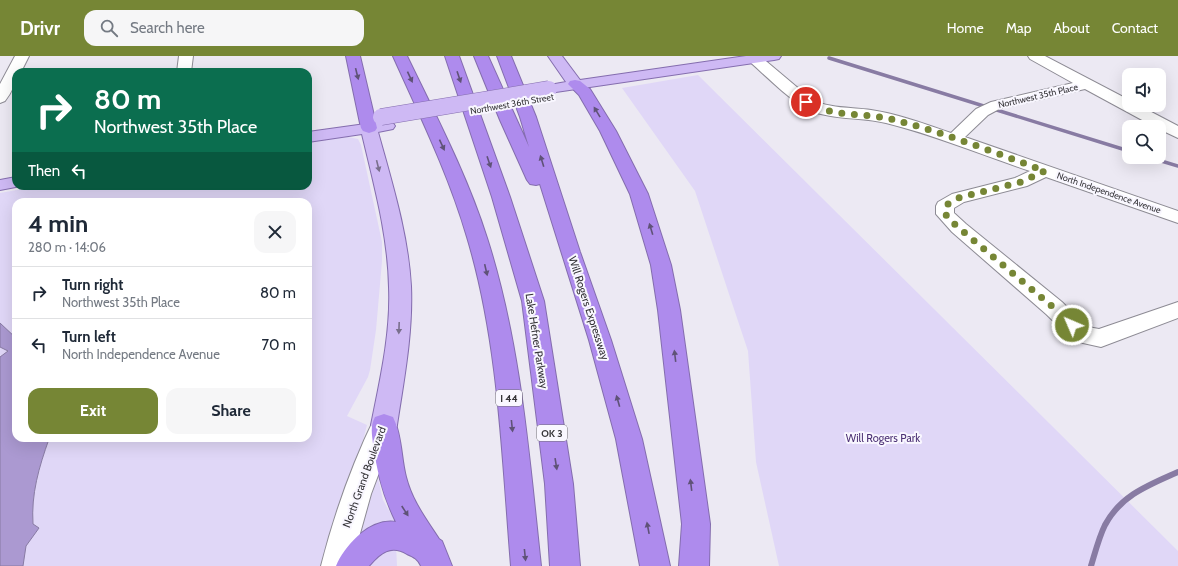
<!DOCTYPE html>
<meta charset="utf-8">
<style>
:root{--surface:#fff;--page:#f6f6f7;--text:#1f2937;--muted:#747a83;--line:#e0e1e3;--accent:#768635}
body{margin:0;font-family:Cabin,sans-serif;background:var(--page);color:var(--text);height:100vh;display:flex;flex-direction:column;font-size:15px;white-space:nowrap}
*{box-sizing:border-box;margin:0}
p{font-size:13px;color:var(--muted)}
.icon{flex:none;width:22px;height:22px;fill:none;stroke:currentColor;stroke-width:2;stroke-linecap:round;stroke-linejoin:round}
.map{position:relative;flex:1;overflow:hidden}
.side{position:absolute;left:12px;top:142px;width:300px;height:244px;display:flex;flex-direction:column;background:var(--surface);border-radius:12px;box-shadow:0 4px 16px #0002}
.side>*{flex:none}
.top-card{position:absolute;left:12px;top:12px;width:300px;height:122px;border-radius:12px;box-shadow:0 4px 16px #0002;background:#0b6e4f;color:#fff;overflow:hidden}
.buttons{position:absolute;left:1122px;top:12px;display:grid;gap:8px}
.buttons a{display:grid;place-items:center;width:44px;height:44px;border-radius:8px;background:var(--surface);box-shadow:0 4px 16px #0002;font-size:20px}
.pin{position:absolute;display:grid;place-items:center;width:34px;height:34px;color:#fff;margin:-17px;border:2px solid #fff;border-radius:50%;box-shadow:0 1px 4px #0007}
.me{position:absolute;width:44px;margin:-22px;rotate:315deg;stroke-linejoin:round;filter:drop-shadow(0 0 3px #0008)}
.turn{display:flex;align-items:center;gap:14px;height:84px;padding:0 16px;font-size:18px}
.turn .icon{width:52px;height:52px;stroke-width:2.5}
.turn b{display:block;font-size:28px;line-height:34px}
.then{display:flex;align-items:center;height:38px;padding:0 16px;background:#0003;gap:8px;font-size:15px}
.round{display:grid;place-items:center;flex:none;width:42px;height:42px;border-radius:12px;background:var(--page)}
.summary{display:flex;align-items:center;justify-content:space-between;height:68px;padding:0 16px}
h1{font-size:24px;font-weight:800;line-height:30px}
.primary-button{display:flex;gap:8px;margin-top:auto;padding:8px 16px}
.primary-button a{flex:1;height:46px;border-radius:12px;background:var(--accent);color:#fff;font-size:16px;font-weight:800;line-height:46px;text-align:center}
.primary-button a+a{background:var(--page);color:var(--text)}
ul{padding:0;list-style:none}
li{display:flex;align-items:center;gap:12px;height:52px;padding:0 16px;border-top:1px solid var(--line)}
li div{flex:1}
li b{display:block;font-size:15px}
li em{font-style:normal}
header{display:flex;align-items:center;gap:24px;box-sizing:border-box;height:56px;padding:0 20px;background:var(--accent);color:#fff}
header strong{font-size:19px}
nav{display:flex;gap:22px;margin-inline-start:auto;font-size:14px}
.search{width:280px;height:36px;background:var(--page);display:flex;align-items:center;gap:10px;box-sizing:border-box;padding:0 14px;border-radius:12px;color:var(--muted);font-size:15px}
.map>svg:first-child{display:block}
</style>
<header>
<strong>Drivr</strong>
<div class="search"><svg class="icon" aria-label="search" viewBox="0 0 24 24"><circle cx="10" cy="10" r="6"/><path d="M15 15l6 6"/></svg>Search here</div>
<nav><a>Home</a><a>Map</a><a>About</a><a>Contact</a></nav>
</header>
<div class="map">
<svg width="1178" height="510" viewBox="0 0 1178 510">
<rect width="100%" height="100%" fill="#ece9f3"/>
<path fill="#e0d7f7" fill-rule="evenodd" d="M698,19L1178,495V510H779L756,406L748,295L729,238L695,135L622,32Z
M348,81L358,83L361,89L382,186V205L376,274L370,314L368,321L347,360L367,369L360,396L377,418L383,444L395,465L397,510H0V137L39,130H308V85ZM16,146H308V382H16Z"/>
<path fill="#ab99d1" stroke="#887ba3" d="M0,267L16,282V382L49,383C39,411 31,438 33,468L39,472L26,490L23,510H0V301L8,295L0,291Z"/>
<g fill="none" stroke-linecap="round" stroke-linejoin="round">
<path stroke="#887ba3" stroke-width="3.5" d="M829,2L1129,95
M1148,101L1178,110"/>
<path stroke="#887ba3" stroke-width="6" d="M1091,510C1095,497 1099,481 1105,469C1121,439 1149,429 1178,416"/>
<g stroke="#8d8b94" stroke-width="2">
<path id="minor" d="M15,0H29L21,16H16C16,27 12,36 5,45L0,47V28Z
M179,0H193L191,16H177Z
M750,0H760L811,43C829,53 851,51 871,54C898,58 925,68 951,77L976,53L991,46L1073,27L1030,3L1028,0H1045L1129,44V49H1138L1178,70V82L1159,73V71H1155L1085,33L1001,52L988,59L965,81L1178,155V167L1046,121L1027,130L964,146L954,152V157L966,168L1062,246L1085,269L1088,271L1099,273L1178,246V262L1101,291L1074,285L1046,258L952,176L936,158V150L938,146L952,138L1015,122L1030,115C982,99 935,79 886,67C862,61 834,64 811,55C796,50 764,18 750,6L748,3Z
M384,358L393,361L397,369L371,438L351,510H321C334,459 352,408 375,361Z"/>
</g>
<g stroke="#846dae" stroke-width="2">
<path id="major" d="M548,0H562L580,24L746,0H781L779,3L774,4L549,37L544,36L542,33L544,30L566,26Z
M387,65L393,67L395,70L393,73L378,76C392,127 408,177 411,230C413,277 404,323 397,369L393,377L384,380L375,377L371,369C380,324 391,277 389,231C388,179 374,129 362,78L308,86V76Z
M16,121V130H21L0,134V124Z"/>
</g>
<g stroke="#846dae" stroke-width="2">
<path id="highway" d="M346,0H360L377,72L375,75L369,77L363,75L361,72Z
M393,0H407C436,60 467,119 487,182C521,288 529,400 541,510H511C502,401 499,287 467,181C449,119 420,60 393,0Z
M445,0H459L510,141L544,245L573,428L580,510H550L545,428L522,245L492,141Z
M474,0H488L529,91L520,61L497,0H511L536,61L580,196L611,284L642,383L670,510H640L616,383L589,284L540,128L536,129L530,128L527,124L500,64Z
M575,24L580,25L590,33L616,75L648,138L671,209L680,254L710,468L709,510H679L682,468L658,254L651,209L630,138L600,75L579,39L568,28L570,25Z
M384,358L393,361C402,379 401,402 406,421C412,445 426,463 439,483L442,485L452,510H421C418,503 414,501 407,498C391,488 380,497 369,510H336C345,489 370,462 396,466C383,440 377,416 373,388C372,378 370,371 375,361Z"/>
</g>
<use href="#minor" fill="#fff" fill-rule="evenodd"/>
<use href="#major" fill="#ceb9f4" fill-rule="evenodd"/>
<use href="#highway" fill="#ae8bed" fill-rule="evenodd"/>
<g stroke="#846dae" stroke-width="17" stroke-linecap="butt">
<path id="major-bridge" d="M381,61L549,33"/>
</g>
<use href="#major-bridge" stroke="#ceb9f4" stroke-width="16"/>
</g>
<defs><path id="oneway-solid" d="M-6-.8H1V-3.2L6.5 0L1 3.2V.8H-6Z"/></defs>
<g fill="#5f5277">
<use href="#oneway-solid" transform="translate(357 18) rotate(76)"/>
<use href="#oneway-solid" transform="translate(410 21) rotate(65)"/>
<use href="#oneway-solid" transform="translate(459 21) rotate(71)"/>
<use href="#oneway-solid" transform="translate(597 56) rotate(-121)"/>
<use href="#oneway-solid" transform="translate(442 89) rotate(65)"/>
<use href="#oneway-solid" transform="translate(542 105) rotate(-107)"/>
<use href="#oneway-solid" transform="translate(489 106) rotate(71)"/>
<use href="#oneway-solid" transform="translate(651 173) rotate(-107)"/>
<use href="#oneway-solid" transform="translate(486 214) rotate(77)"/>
<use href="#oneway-solid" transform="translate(675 300) rotate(-97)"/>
<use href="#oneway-solid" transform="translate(618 345) rotate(-106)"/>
<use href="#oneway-solid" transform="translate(512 370) rotate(84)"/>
<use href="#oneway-solid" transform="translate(556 408) rotate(81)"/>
<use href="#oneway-solid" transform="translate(691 429) rotate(-97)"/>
<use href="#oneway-solid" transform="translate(405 455) rotate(57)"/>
<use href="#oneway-solid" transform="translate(648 472) rotate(-101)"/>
<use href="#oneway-solid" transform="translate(525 499) rotate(84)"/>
</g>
<g fill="#7a708d">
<use href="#oneway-solid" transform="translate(378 110) rotate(76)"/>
<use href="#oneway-solid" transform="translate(399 272) rotate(92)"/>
</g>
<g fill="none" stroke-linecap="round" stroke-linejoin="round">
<path stroke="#768635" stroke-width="7" stroke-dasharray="0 12.6" d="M806,46C832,62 866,56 895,64C945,77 996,97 1045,115L1021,126L958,142C936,152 945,160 959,172L1054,252L1072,269"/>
</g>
<g text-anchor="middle" stroke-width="4" stroke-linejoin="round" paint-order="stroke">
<g font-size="9" fill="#353438" stroke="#f9f7ff">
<text transform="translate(1038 40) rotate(-13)" y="3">Northwest 35th Place</text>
<text transform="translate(512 48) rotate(-10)" y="3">Northwest 36th Street</text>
<text transform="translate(1109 137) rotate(19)" y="3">North Independence Avenue</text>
</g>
<g fill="#f9f7ff" stroke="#706e74" stroke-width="1">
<rect x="496" y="334" width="26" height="16" rx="3"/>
<rect x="537" y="369" width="30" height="16" rx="3"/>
</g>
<g font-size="10" font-weight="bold" fill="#353438">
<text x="509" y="346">I 44</text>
<text x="552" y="381">OK 3</text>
</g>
<g font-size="11" fill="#353438" stroke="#f9f7ff">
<text transform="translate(589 252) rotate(72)" y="4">Will Rogers Expressway</text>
<text transform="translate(537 285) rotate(81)" y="4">Lake Hefner Parkway</text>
<text transform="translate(364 421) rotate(-70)" y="4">North Grand Boulevard</text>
</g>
<g font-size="11" fill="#4d3275" stroke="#f9f7ff">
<text x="883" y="386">Will Rogers Park</text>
</g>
</g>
</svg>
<div class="buttons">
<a><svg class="icon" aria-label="sound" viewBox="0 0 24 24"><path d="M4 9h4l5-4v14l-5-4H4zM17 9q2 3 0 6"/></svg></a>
<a><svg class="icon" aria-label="search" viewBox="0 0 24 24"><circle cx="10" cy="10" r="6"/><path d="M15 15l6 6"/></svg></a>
</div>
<div class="pin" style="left:806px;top:46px;background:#d93025"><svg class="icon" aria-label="arrive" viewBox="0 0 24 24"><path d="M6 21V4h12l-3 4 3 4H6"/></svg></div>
<svg class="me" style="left:1072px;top:269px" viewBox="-20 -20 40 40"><circle r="17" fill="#768635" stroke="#fff" stroke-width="3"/><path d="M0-11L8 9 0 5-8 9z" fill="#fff"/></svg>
<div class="top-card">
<div class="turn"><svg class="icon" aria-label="right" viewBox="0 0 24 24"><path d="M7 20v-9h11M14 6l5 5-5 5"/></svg><div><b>80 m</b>Northwest 35th Place</div></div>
<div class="then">Then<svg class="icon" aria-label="left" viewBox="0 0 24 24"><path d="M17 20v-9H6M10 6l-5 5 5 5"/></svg></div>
</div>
<section class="side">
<div class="summary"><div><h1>4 min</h1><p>280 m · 14:06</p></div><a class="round"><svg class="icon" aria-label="close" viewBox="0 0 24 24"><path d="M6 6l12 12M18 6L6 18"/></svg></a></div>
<ul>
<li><svg class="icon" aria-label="right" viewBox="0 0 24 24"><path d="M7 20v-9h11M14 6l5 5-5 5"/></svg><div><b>Turn right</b><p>Northwest 35th Place</p></div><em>80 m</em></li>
<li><svg class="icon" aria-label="left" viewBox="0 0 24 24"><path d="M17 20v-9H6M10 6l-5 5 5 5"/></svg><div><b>Turn left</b><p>North Independence Avenue</p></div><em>70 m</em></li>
</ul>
<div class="primary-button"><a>Exit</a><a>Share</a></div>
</section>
</div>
